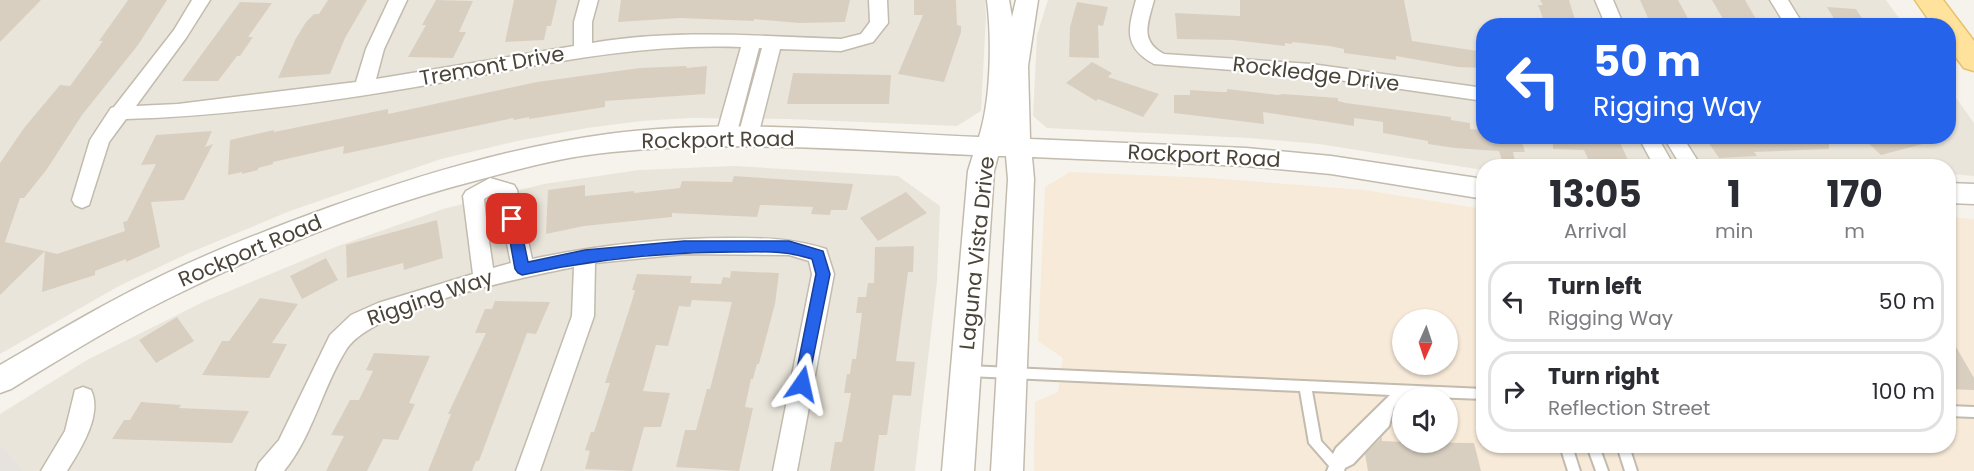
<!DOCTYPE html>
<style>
:root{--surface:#fff;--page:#f2f2f3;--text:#2b2b33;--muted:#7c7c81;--line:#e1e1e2}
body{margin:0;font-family:Poppins,sans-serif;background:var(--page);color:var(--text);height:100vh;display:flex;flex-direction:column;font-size:22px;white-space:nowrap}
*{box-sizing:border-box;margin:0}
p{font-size:20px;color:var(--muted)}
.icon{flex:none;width:33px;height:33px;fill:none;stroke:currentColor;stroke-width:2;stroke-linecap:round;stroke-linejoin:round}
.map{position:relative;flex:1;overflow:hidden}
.sheet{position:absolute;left:1476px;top:159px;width:480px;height:294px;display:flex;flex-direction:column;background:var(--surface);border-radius:24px;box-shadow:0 2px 4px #0004}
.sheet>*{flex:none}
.top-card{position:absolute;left:1476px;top:18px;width:480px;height:126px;border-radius:24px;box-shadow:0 2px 4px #0004;background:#2563eb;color:#fff;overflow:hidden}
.needle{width:39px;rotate:183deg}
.buttons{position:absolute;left:1392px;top:309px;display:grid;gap:12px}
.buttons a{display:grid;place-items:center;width:66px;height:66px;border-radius:50%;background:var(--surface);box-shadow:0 2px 4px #0004;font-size:30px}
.pin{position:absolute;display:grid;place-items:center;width:51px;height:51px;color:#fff;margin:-26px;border-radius:12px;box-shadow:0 3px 9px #0006}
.me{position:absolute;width:66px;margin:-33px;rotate:11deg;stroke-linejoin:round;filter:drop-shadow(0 0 4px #0008)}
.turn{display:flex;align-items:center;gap:21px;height:126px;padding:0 18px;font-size:27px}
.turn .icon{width:78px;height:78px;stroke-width:2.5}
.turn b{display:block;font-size:42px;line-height:51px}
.eta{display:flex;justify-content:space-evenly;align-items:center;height:102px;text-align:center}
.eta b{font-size:36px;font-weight:700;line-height:42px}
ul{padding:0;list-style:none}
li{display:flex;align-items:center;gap:18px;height:81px;margin:0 12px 9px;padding:0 6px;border:3px solid var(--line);border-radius:24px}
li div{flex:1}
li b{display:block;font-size:22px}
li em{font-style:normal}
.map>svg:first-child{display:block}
</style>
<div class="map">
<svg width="1974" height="471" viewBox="0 0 1974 471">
<rect width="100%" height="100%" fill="#f6f3ec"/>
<path fill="#eae5da" d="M0,0H985L986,17L981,111L957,126L789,119L690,118L641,121L587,128L517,141L441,159L290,211L189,253L119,286L0,354Z
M1048,0H1886L1904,25L1484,26V136H1948L1949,88L1974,123V176L1949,174L1948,166H1484L1483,170L1319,144L1249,138L1047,128L1033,116L1037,35Z
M734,166L898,176L940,206L937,281L915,471H24L0,444V414L87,360L203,302L338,246L443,209L544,184L639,170Z"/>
<path fill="#f7ead8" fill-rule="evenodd" d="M1070,172L1210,178L1364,190L1483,209L1484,446H1948L1949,217L1974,219V471H1034L1035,402L1058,392L1063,358L1038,341L1045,187ZM1402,320H1448V364H1402ZM1402,398H1448V442H1402Z"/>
<path fill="#e6e2dd" d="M0,444L24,471H0Z"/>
<path fill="#d8cfc1" d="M0,0H41L0,42Z
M128,0H167L138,45L82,115L47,169L24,198H20L5,242L45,251L0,295V163L24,128L60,85L70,86L103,41H99Z
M328,0H367L345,38L330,74L278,78L295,40L306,22L314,14H319Z
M436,0L473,1L459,32H466L453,58L408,57L426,25H422Z
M514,0H557L551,26H547L544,40L505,42Z
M621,0H850L845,22L799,23L754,19V21L680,18L618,22Z
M914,0H956L957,25L961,26V32L944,82L898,74L923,15H914Z
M1240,0H1404L1412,41L1484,52V68L1458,67L1396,56V60L1344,53V49L1329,46L1292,42V44L1285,43V46L1233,40L1177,39L1175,13L1240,16Z
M1540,0H1569L1577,26H1546L1538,5H1543Z
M1640,0H1678L1692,26H1657L1653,18H1648Z
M1712,0H1745L1760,26H1727Z
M240,2L272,3L248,37H253L240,56H237L218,81H182Z
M1077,2L1108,7L1103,26L1098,25L1099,58L1069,57L1070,27Z
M1827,7L1856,9L1867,26H1838Z
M1092,62L1112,73L1108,77L1159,94L1143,117L1098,99L1096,101L1066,83Z
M687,66L686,68L707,66L705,94L605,101V107L529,119V117L514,120L513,118L343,154L344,146L273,162V164L258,168V170L242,174V172L228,175L230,140L274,130V132L388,109V114L537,82L640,68Z
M793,73L891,75L889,104H787Z
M1227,89L1278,95L1283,94L1338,98V101L1346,103L1451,117V120L1470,123V129L1484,130V136H1520L1525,152H1513L1516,166H1504L1499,151L1455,148L1428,144V141L1383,133V122L1354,118V126L1263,112L1264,124L1174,113V95H1190V90L1221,92H1227Z
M212,131L205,147L213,144L184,200L151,202L160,247L126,262V259L95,271V275L42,292L45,251L57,254L125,231L123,222L127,221L156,164L141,165L156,135Z
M1553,136H1617L1629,162L1589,161L1584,150L1553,149Z
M1704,136H1829V149L1754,152L1757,156L1719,158Z
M1861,136H1929L1930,142L1881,155Z
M734,176L853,184L847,210H831L830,215L811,214L813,207L760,205L757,217L672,213V217L584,226L546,234L548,190L585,185V196L634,191V193L680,188L682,181L732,182Z
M906,192L927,213L878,241L860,218Z
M437,220L443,258L404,270L403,263L347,278L346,245Z
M914,246L913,272H908L896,361L915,362L911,396L893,395L887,435H879L874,471H830L835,442H842L851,393H844L847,374H850L852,359H856L862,313H856L858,297H866L868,283H874L875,247Z
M326,258L338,280L302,299L290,276Z
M731,271L779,273L775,304L759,364H757L753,379H751L745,407L753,408L739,471L676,467L685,430H696L707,389H710L732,302L692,300L690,307L679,306L668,346L656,345L643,391L670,393L661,427H644L632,471L585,469L590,451L585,450L591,432H594L610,383H605L631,304L635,290H632L637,274L692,276L690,283L721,284L723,277L730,278Z
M260,298L298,304L272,343L287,344L269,378L202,375L222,341H229Z
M495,301L550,302L536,334L527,333L479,461H476L472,471H428L451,414H448L486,333H475L485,309H492Z
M177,317L194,341L156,363L139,340Z
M1948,333L1974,378V390L1948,389Z
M374,353L430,356L409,403L415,404L398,440L383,439L367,471H326L344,436L331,435L350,400H359L373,371L366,370Z
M141,402L181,405L179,408L249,411L232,443L112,439L124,420H130Z
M1382,437V441L1402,442L1474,443L1481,471H1368L1365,454Z"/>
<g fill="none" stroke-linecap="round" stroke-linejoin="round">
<g stroke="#c2bbae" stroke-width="4">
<path id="service" d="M968,366L1484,389V399L1405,396L1394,407L1389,426L1353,464L1345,468L1344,471H1327L1329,466L1309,443L1300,391L968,376L964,374L962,371L964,368ZM1312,391L1390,395L1336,448L1333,454L1321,441Z
M1948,406L1974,407V417L1948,416Z
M1560,446H1572L1580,471H1568Z
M1587,446H1599L1608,471H1596Z
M1617,446H1629L1637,471H1625Z"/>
</g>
<g stroke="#c2bbae" stroke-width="3">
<path id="minor" d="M192,0H210L186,38L136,106L178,104L356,82L366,49L389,0H407L384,49L376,79L574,46V22L580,0H598L592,22V43C674,29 758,36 841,39L861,34L870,22L869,0H887L888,23L873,42L841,51L780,49L758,136L755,141L748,143L741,141L738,136L762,48H759L736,136L733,141L726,143L719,141L716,136L741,47C638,43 539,65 438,83C336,101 230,116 126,119L109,142L89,205L82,208L75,205L72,200L90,140L111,108L114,107L174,30Z
M1136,0H1154C1148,23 1139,41 1164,54L1311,64L1484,88V101L1311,76L1154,64C1123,47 1128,29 1136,0Z
M1595,0H1613L1624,26H1606Z
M1770,0H1788L1804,26H1786Z
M1638,136H1657L1674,166H1654Z
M1663,136H1682L1701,166H1681Z
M490,178L514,185L517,190L532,259C598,245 664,238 731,238C766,238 791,238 826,249L834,274L797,471H773L812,274L809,261L789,255L684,254L595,263L594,316L540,471H516L572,316L574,267C524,277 372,308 346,350C322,388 313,436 284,471H256L259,463L279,440L330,335L351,315L378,303L473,274L463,196L466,191ZM492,194L498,195L502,214L486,218L484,199ZM504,229L511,263L493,268L488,234Z
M83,387L91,390C103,415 80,450 67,471H41L65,431L75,390Z"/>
</g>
<g stroke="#c2bbae" stroke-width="3">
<path id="tertiary" d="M987,0H1009L1012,17L1016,0H1038L1028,66L1030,139L1246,148L1331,156L1484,179V199L1331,174L1246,166L1032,157L1034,179L1023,471H991L1008,179L1006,156H998L994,171L974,471H942L968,171L973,155C853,150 732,140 612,152C567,156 522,168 478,180C378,206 280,244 188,289C126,318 68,354 11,389L0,393V365C55,333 110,300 167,273C220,248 275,227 330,207C420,175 512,147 608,134C730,118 856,132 979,137C991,99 992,40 987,0Z
M1948,183L1974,184V204L1948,203Z"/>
</g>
<g stroke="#e6c16a" stroke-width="3">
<path id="primary" d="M1915,0H1943L1974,41V71L1964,68L1948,47V26H1933Z"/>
</g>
<use href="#service" fill="#fff" fill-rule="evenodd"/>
<use href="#minor" fill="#fff" fill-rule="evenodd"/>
<use href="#tertiary" fill="#fff" fill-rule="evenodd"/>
<use href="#primary" fill="#ffe39c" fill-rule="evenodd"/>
</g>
<path fill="#2563eb" stroke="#184099" stroke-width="1.5" d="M512,214L519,219L528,262L585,250L684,241H789L823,251L830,274L807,388L802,390L797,388L794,384L816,274L812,259C784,250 763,252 734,252C660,252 595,259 522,275L518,273L515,269L506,219Z"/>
<g text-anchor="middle" stroke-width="4.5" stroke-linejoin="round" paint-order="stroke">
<g font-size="21" fill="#4b4439" stroke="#fff">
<text transform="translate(492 66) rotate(-10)" y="7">Tremont Drive</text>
<text transform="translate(1316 74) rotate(7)" y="7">Rockledge Drive</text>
<text transform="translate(718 140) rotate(-1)" y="7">Rockport Road</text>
<text transform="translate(1204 156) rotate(3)" y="7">Rockport Road</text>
<text transform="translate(250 251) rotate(-23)" y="7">Rockport Road</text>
<text transform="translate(977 253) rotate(-84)" y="7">Laguna Vista Drive</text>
<text transform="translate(430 298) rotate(-19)" y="7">Rigging Way</text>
</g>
</g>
</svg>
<div class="buttons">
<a><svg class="needle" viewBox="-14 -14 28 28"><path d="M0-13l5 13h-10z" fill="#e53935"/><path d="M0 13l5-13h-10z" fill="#7c7c81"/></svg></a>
<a><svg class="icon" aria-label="sound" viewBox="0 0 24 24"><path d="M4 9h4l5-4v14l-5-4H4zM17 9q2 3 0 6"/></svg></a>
</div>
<div class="pin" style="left:512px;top:219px;background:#d93025"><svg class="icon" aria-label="arrive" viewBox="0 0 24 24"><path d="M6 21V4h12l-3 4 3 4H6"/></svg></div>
<svg class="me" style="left:802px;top:384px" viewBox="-20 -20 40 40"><path d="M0-17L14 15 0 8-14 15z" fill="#2563eb" stroke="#fff" stroke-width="4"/></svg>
<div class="top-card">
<div class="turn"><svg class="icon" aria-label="left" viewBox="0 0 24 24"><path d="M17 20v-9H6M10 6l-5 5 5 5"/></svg><div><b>50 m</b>Rigging Way</div></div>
</div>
<section class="sheet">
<div class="eta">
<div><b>13:05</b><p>Arrival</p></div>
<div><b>1</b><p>min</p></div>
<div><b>170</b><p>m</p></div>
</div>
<ul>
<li><svg class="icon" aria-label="left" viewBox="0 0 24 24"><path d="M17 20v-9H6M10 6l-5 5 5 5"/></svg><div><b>Turn left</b><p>Rigging Way</p></div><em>50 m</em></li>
<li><svg class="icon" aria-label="right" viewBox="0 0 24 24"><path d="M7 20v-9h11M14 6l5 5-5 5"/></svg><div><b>Turn right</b><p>Reflection Street</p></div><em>100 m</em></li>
</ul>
</section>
</div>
